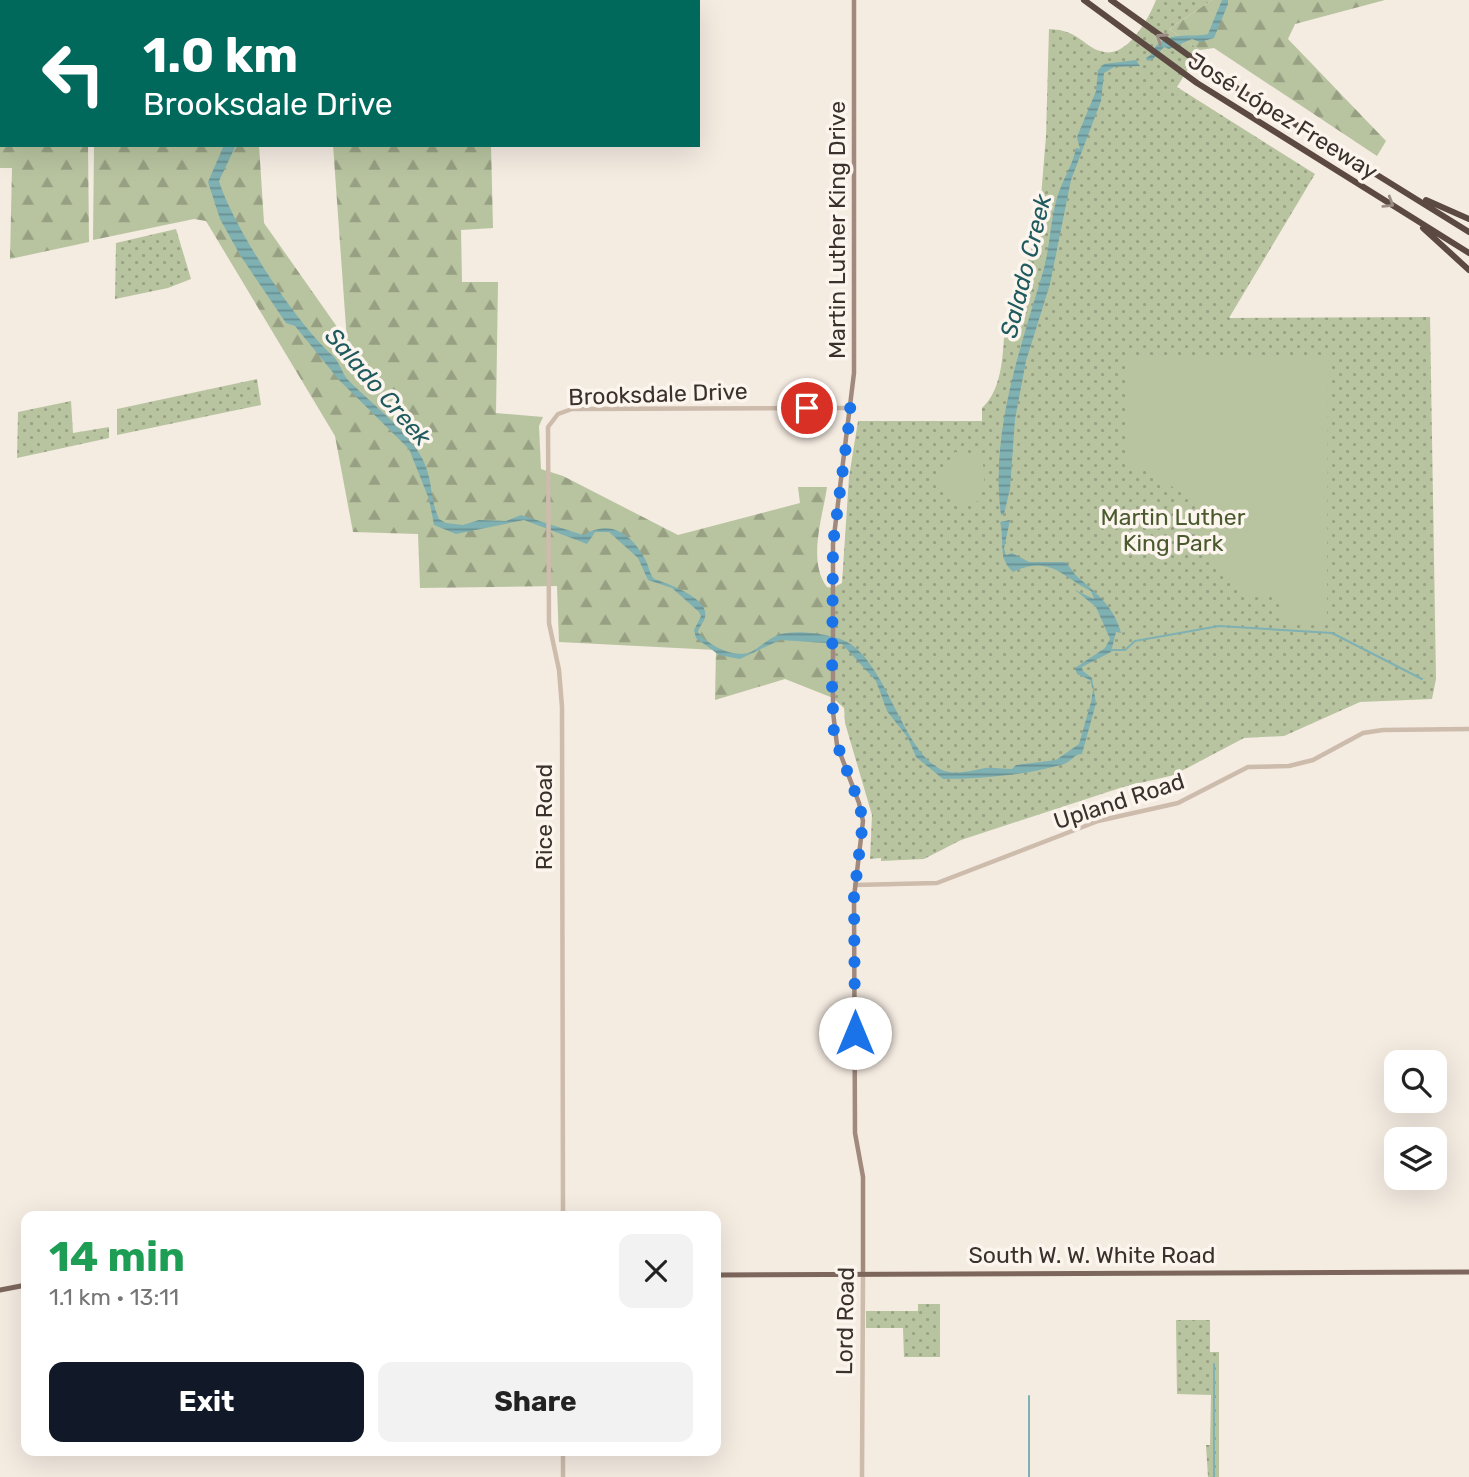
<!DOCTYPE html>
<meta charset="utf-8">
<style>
:root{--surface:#fff;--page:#f2f2f2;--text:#222;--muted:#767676;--accent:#111827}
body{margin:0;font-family:Rubik,sans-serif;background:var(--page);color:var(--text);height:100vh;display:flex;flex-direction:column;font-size:26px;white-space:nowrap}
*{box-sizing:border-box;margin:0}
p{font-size:23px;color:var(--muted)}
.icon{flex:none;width:38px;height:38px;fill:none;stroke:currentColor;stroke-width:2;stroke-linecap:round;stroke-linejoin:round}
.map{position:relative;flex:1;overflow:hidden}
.sheet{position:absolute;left:21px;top:1211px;width:700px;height:245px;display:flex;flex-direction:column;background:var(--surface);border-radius:14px;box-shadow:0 7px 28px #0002}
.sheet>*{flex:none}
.guide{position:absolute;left:0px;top:0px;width:700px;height:147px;box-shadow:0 7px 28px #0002;background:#00695c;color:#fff;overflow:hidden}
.tools{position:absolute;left:1384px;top:1050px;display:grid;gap:14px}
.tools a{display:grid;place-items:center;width:63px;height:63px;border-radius:14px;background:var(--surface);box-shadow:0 7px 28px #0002;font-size:35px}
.pin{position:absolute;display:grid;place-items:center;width:60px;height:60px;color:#fff;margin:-30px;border:4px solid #fff;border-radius:50%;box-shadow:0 2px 7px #0007}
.me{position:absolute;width:77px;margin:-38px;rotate:0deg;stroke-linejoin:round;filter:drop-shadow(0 0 5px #0008)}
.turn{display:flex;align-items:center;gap:24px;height:147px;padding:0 28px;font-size:32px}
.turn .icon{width:91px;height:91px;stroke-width:2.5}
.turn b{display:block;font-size:49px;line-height:60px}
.round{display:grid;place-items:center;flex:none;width:74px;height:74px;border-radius:14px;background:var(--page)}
.summary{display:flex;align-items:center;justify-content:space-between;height:119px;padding:0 28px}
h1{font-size:42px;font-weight:700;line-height:52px;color:#1e9e55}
.primary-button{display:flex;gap:14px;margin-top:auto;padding:14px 28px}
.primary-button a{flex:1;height:80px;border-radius:14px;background:var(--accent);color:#fff;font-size:28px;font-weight:700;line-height:80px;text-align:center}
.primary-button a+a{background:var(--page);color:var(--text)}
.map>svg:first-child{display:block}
</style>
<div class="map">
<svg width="1469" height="1477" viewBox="0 0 1469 1477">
<defs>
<pattern id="green-dots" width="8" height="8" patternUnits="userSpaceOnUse" patternTransform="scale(1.75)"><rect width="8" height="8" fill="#b8c4a0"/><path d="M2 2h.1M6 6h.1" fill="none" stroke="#97a083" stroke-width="1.8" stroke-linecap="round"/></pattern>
<pattern id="forest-firs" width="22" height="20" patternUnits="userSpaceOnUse" patternTransform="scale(1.75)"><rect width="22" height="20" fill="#b8c4a0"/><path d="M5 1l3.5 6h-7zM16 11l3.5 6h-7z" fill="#97a083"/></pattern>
<pattern id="water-rules" width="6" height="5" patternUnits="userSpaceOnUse" patternTransform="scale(1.75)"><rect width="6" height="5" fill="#7fb0b2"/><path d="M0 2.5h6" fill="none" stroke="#699091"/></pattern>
</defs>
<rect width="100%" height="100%" fill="#f4ebe1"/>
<path fill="url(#green-dots)" d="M1156,0H1212L1169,29L1200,50L1177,87L1315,174L1229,318L1430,317L1436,679L1432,699L1360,702L1284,736L1244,738L1174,775L1123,787L961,840L924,859L881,861V858L870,859L872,815L845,723L844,708L833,698V588L842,583L849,477L858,421H982V408C1004,388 1003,349 1005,320L1013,316L1039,221L1046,136L1049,29C1081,30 1083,48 1104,52C1128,57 1149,18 1156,0Z
M176,229L191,279L168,288L115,299L116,243Z
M257,379L261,405L117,435V409Z
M71,401L73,433L109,427V438L17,458L18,412Z
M918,1304H940V1357H904L903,1328H866V1311H918Z
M1176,1320H1210V1352H1219V1477H1208L1206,1445H1210L1211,1395L1177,1394Z"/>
<path fill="url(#forest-firs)" d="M0,0H329L330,2H2V145H88L89,242L10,259L12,168H0Z
M1212,0H1385L1295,24L1288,39L1386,141L1377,156L1214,48L1200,50L1169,29Z
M94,145H259L264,223L347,341L333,145H491L493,228L461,230L462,282H498L496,413L543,417L539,426L541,469L563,476L678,535L800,503L798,487H827C823,516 807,561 827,587L833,588V698L785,679L715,700L716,650L559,642L557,586L420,588L418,534L353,532L335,436L206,221L194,219L93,240Z"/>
<path fill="#b8c4a0" d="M1126,358H1328L1327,625H1280V594L1239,593L1195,532V502L1146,469L1126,468Z
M955,452L981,455L985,475L981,499L969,506L953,499L935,485Z"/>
<path fill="url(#water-rules)" d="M1222,0H1228V4L1214,38L1200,42L1192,39L1169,49L1164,47L1153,59L1147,61L1146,58C1152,55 1153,50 1157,45C1172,31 1192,38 1208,34Z
M1136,60L1140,66L1114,67L1104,73L1101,101L1071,180L1050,284L1026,361L1015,419L1010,489L1004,514L1001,515C990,433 1020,349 1043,272C1050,248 1050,222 1057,198C1062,180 1073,165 1076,148L1080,149L1077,137L1096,91L1098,70L1104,64Z
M224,145H236L219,181C233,227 296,323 332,355C340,362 342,374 349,381C373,405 400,424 419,453C434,476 429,498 439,519L446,523L463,525L479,520L506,521L521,515L583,535C610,519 631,533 645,559C649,566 649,573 654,579C666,583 710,598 705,617C704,623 699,626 698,632C707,645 735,659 751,652C760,647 768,639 778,635C793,629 833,634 847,642C889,664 905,764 949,772C961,774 974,770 985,768C994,767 1003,769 1012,769L1016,765L1056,760L1079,744L1091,702L1093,690L1090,680L1077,674L1075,668L1105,648L1110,639L1096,607L1075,590L1094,599L1091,591C1062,577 1050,554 1013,572C997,558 1005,540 1000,522L1010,520L1004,548L1006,555L1012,553L1029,562H1065C1071,567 1074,575 1080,579C1099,595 1115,609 1121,633L1116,632L1111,652L1082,667L1083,671L1092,678L1096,703L1082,754C1074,754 1072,761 1064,764C1028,775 980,779 943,779L916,757L908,738L887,711L876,681L842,644L780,640L740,659L719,655L696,638L694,630L701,616L699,612L672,588L648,580L638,558L609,532H595L587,544L524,520L456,534L434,525L429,499L409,449L339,380L295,326L286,323L240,255L220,219L208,182Z"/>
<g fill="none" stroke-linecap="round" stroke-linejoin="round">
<path stroke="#7fb0b2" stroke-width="2" d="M1110,650H1125L1135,641L1219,626L1332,633L1422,679
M1214,1364V1477
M1029,1396V1477"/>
<path stroke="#cdbbac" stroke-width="4.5" d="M855,885L937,883L1098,821L1178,803L1248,767L1289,766L1313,760L1363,733L1383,730L1469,729
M563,1216L562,707L559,670L549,623L548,427L558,414L572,409L850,408
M563,1477V1451
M862,1477L863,1273"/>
<path stroke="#a18a7d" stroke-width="4.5" d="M854,0V373L833,544V712L837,745L859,803L863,821L854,897L855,1133L863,1177V1272"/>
<path stroke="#7d675c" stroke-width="5" d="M716,1275L1469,1272
M0,1290L26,1285"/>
<path stroke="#5c4a42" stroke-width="6" d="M1084,0L1197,83L1469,253
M1111,0L1216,75L1469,232
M1426,200L1469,219
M1423,228L1469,270"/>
</g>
<defs><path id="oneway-chevron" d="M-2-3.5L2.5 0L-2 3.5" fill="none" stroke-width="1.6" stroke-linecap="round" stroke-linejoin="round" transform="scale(1.75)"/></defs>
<g stroke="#9c8e87">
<use href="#oneway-chevron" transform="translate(1161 38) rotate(-145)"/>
<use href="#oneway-chevron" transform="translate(1389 203) rotate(32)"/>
</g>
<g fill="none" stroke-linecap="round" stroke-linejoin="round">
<path stroke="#1a73e8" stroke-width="12" stroke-dasharray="0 21.6" d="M807,408H851L833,544L832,685L834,736L859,803L863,821L854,897L855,1033"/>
</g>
<g text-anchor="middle" stroke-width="7" stroke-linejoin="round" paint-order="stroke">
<g font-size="23" fill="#3b302b" stroke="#fbf5ee">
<text transform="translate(1283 116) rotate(32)" y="8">José López Freeway</text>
<text transform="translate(837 230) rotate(-90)" y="8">Martin Luther King Drive</text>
<text transform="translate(658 394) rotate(-2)" y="8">Brooksdale Drive</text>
<text transform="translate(1119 801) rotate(-18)" y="8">Upland Road</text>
<text transform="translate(544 817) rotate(-90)" y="8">Rice Road</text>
<text x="1092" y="1263">South W. W. White Road</text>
<text transform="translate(845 1321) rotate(-89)" y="8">Lord Road</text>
</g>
<g font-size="23" fill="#4a5a2e" stroke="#fbf5ee">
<text x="1173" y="525">Martin Luther<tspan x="1173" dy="26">King Park</tspan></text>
</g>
<g font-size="24" font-style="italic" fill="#1f5a5e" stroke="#fbf5ee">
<text transform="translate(1026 266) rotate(-76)" y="8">Salado Creek</text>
<text transform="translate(378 387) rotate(49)" y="8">Salado Creek</text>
</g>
</g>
</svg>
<div class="tools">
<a><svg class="icon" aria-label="search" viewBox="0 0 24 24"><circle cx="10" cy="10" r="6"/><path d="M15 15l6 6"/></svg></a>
<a><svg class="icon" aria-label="layers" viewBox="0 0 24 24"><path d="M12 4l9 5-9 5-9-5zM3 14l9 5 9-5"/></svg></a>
</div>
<div class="pin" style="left:807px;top:408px;background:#d93025"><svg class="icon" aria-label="arrive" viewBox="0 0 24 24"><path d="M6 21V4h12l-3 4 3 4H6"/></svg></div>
<svg class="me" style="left:855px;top:1033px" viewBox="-20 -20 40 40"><circle r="19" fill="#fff"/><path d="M0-13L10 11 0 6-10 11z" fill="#1a73e8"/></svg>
<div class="guide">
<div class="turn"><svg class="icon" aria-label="left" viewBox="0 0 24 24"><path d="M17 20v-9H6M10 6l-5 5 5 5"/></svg><div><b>1.0 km</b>Brooksdale Drive</div></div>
</div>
<section class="sheet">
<div class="summary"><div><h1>14 min</h1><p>1.1 km · 13:11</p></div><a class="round"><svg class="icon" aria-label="close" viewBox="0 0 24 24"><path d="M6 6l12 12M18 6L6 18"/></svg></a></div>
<div class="primary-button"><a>Exit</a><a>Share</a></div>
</section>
</div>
